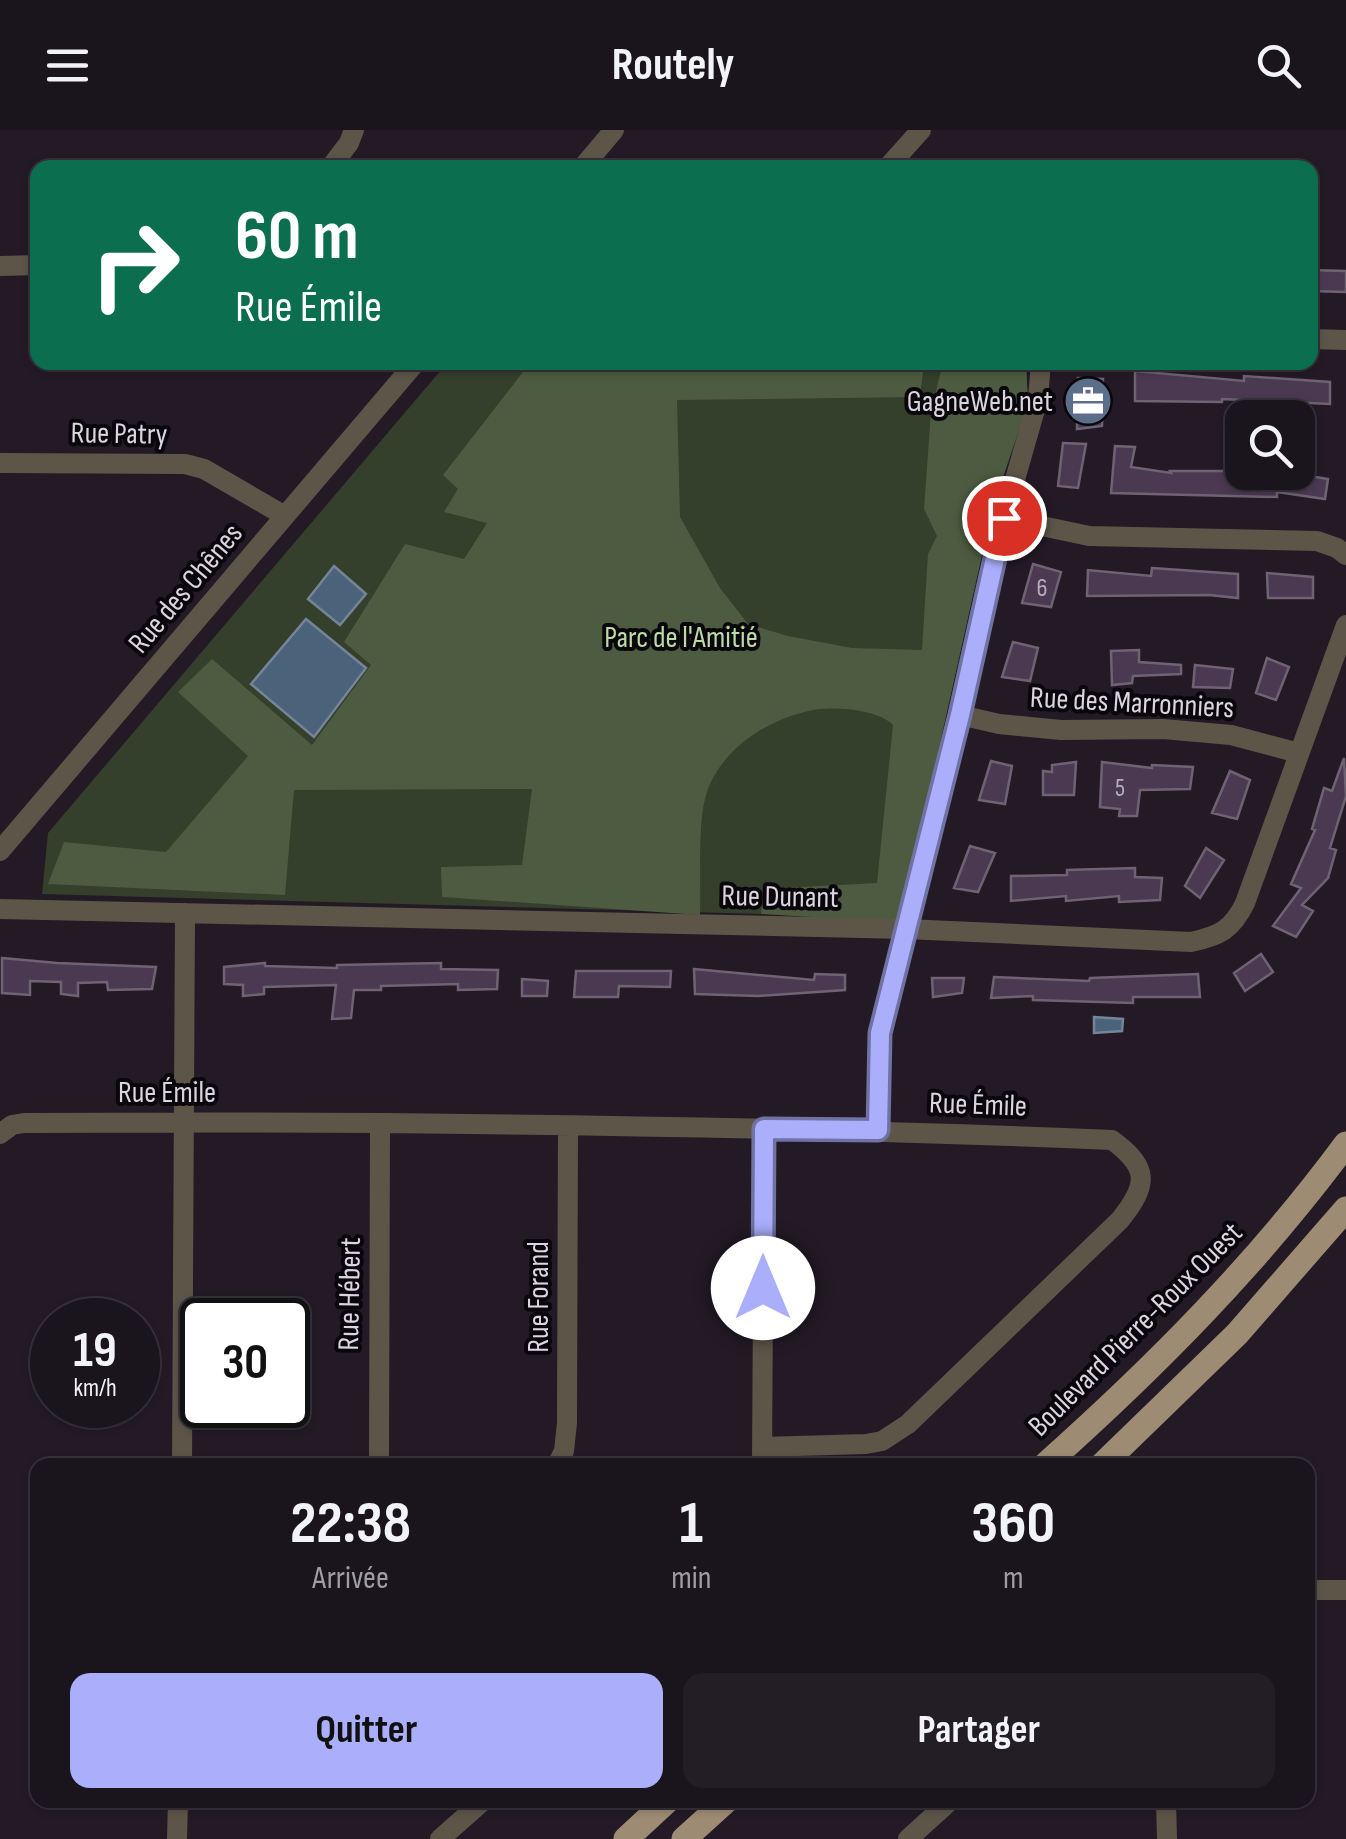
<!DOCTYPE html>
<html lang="fr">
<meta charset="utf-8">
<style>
:root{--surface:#1a141c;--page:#231d25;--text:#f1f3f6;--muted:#9f9ea3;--line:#38333b;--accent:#abaffb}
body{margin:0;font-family:"Sofia Sans Condensed",sans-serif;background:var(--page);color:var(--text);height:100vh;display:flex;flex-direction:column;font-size:38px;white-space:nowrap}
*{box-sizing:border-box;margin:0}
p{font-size:32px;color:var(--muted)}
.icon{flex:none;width:55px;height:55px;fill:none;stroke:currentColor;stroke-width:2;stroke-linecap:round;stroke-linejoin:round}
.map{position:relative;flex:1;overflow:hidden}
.panel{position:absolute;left:30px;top:1328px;width:1285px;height:350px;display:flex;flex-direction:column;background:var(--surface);border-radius:20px;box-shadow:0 2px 8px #0004,0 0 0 2px var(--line)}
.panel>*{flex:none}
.hud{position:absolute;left:30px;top:30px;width:1288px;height:210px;border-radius:20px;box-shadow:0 2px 8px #0004,0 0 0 2px var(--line);background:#0b6e4f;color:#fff;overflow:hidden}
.buttons{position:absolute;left:1225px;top:270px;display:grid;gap:20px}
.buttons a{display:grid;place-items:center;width:90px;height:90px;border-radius:20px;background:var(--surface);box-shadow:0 2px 8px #0004,0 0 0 2px var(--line);font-size:50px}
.speed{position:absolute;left:30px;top:1168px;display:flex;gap:20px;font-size:50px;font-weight:700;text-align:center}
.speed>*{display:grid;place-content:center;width:130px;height:130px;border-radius:50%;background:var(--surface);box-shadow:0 2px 8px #0004,0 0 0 2px var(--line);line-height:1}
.speed small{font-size:25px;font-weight:400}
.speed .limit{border:5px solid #111;border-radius:15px;background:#fff;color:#111}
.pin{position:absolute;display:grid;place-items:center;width:85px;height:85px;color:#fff;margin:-42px;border:5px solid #fff;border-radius:50%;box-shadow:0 2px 10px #0007}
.me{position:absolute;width:110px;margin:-55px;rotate:0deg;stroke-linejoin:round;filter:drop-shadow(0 0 8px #0008)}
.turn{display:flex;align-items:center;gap:35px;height:210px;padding:0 40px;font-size:45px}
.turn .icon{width:130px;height:130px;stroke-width:2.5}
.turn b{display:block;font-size:70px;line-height:85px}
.eta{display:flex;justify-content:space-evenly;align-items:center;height:170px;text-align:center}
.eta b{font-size:60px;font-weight:700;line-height:70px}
.button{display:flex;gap:20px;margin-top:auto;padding:20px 40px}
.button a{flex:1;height:115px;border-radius:20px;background:var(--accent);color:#111;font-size:40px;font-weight:700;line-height:115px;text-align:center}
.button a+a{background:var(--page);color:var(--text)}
header{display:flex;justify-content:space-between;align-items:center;height:130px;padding:0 40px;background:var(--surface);font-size:45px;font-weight:700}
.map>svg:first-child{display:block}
</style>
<header><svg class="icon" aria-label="menu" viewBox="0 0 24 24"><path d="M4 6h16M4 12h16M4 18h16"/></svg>Routely<svg class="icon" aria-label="search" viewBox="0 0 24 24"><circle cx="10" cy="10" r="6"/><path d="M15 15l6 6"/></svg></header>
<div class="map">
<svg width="1346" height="1709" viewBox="0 0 1346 1709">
<rect width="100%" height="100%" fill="#231a26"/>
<path fill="#343f2c" d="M1026,232L1028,273L992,380L900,792L761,784L42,764L48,703L447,233Z"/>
<path fill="#4d5c40" d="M1026,232L1028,273L992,380L900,792L761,784L764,759L877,753L893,595C879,580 840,577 820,579C773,585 717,619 705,669C698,695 701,754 700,785L442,767L441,737L522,735L532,659L294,660L285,765L48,754L64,712L166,722L248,626L178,562L212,529L312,615L371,535L344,512L405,414L464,429L487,393L444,382L458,359L443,345L530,233H924L920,267L677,270L680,387L720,458L748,494L788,506L852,518L922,520L928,424L937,406L924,379L931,281L943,233Z"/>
<path fill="#4a627a" stroke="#768498" stroke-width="2.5" d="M334,436L366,464L340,495L308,469Z
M306,489L366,538L314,607L251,554Z
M1094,887L1123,889L1122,901L1094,903Z"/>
<path fill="#4b3952" stroke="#6e6372" stroke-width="2.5" d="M1310,140L1346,141V162L1310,161Z
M1135,241L1244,251V246L1330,252V274L1222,269V272L1135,271Z
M1078,248L1103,249L1102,296L1077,299Z
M1063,313L1086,314L1078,358L1058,356Z
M1115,316L1135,317L1131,337L1171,343L1170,341H1230L1290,348L1291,343L1328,349L1325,369L1277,362V367L1111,363Z
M1033,434L1061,442L1051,477L1022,473Z
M1152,438L1238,444V468L1209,465L1087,466L1088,440L1151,446Z
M1267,443L1313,447V468H1268Z
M1013,512L1038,518L1030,551L1002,547Z
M1139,520V532L1181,535V544L1133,546L1132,553L1112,555L1111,521Z
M1267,528L1289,537L1276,570L1256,563Z
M1195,535L1233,539L1230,558L1193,557Z
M1344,628L1346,666L1330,718L1336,720L1328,748L1302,775L1313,781L1296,807L1273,796L1301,758L1291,754L1315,700L1312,699L1324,658L1332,661Z
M991,631L1012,636L1005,674L979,670Z
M1076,632L1074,665H1043V641L1052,642V635Z
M1102,632L1152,638V635L1193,637L1190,659L1140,660L1137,686H1119L1120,679L1100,677Z
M1230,641L1250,650L1237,689L1212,683Z
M970,716L995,723L978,762L954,758Z
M1206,718L1224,730L1200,768L1185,756Z
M1135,738V747L1162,748L1160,770L1119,772V766L1066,771V766L1011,771V746L1067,745V740Z
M1261,824L1273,842L1245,861L1234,843Z
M2,828L57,833L156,837L152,859L108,860L107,852L78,853V866L61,864V852L30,851V865L2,863Z
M265,833V836L337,838V835L441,833V839L498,840L497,859L458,860V854L381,856V860H354L351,888L332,889L336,855L264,857V864L243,866V855L224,854V837Z
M694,839L814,850L815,844L845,845V860L758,866L695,864Z
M576,841H671L670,857L619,856L618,867H574Z
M1198,844L1200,867H1133V873L1033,870V866L991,868L994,847L1089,851L1090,848Z
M932,848H964L962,863L933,867Z
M522,849L548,851L547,866H522Z"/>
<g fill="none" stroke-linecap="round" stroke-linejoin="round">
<path stroke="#5e5549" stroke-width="20" d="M330,38L349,13L354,0
M582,38L614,0
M887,38L921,0
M0,136L38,135
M1310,209L1346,210
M0,333L185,334L204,339L285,386
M1004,388L1089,406L1317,411L1337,418L1346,425
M960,585L999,594L1061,600L1163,599L1231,605L1299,623
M0,721L416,232
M0,779L906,799L1191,812C1219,806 1232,800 1245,773L1346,495
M878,1000L880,903L960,585L1004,388L1038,269L1041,232
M0,1004L12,995L24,993C386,991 750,995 1112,1010C1150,1038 1148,1055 1120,1090L908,1294L882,1311L866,1314L762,1317
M182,1335L185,783
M379,1335L380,994
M557,1335L564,1321L567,1293L568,997
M762,1335L764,999
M1308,1460H1346
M1166,1670L1167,1709
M177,1709L178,1670
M440,1709L484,1670
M908,1709L951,1670"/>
<path stroke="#9d8c73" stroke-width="25" d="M1045,1335C1155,1237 1258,1133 1346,1014
M1102,1335L1237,1204L1346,1079
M626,1709L668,1670
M684,1709L727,1670"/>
</g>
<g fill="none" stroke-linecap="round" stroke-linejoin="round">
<g stroke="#6f72a3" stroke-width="25">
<path id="route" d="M763,1158L764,999L878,1000L880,903L960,585L1004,388"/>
</g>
<use href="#route" stroke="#abaffb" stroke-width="18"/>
</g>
<defs>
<g id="office-disc" transform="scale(2.5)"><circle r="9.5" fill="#5c6f8a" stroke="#0a070c"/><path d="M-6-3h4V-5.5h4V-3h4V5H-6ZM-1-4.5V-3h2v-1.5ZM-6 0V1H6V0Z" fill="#fff"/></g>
</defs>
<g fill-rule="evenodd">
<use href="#office-disc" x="1088" y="271"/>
</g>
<g text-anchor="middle" stroke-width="8" stroke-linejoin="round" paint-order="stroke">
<g font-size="25" fill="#b7aebb">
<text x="1042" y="466">6</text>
<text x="1120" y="666">5</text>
</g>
<g font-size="30" fill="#dbd5de" stroke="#0a070c" text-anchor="end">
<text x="1053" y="281">GagneWeb.net</text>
</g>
<g font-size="30" fill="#dbd5de" stroke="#0a070c">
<text transform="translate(119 303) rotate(1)" y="10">Rue Patry</text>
<text transform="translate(185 458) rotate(-50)" y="10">Rue des Chênes</text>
<text transform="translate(1132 572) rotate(3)" y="10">Rue des Marronniers</text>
<text transform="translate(780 766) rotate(1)" y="10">Rue Dunant</text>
<text x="167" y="972">Rue Émile</text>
<text transform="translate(978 974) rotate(2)" y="10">Rue Émile</text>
<text transform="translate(349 1164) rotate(-89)" y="10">Rue Hébert</text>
<text transform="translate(538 1167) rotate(-90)" y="10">Rue Forand</text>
<text transform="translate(1135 1199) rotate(-45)" y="10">Boulevard Pierre-Roux Ouest</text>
</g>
<g font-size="30" fill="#bcdaa5" stroke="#0a070c">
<text x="681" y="517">Parc de l'Amitié</text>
</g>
</g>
</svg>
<div class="buttons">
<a><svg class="icon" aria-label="search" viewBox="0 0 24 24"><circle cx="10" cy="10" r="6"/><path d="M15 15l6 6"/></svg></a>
</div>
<div class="speed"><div>19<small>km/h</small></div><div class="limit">30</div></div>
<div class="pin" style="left:1004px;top:388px;background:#d93025"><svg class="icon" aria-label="arrive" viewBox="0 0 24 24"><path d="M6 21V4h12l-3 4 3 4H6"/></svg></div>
<svg class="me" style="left:763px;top:1158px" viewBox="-20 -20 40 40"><circle r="19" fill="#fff"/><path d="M0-13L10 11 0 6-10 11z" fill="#abaffb"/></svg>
<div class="hud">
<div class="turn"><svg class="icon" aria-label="right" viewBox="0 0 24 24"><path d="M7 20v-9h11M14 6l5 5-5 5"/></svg><div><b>60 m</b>Rue Émile</div></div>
</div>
<section class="panel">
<div class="eta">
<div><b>22:38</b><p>Arrivée</p></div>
<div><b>1</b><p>min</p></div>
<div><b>360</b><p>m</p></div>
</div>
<div class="button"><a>Quitter</a><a>Partager</a></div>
</section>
</div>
